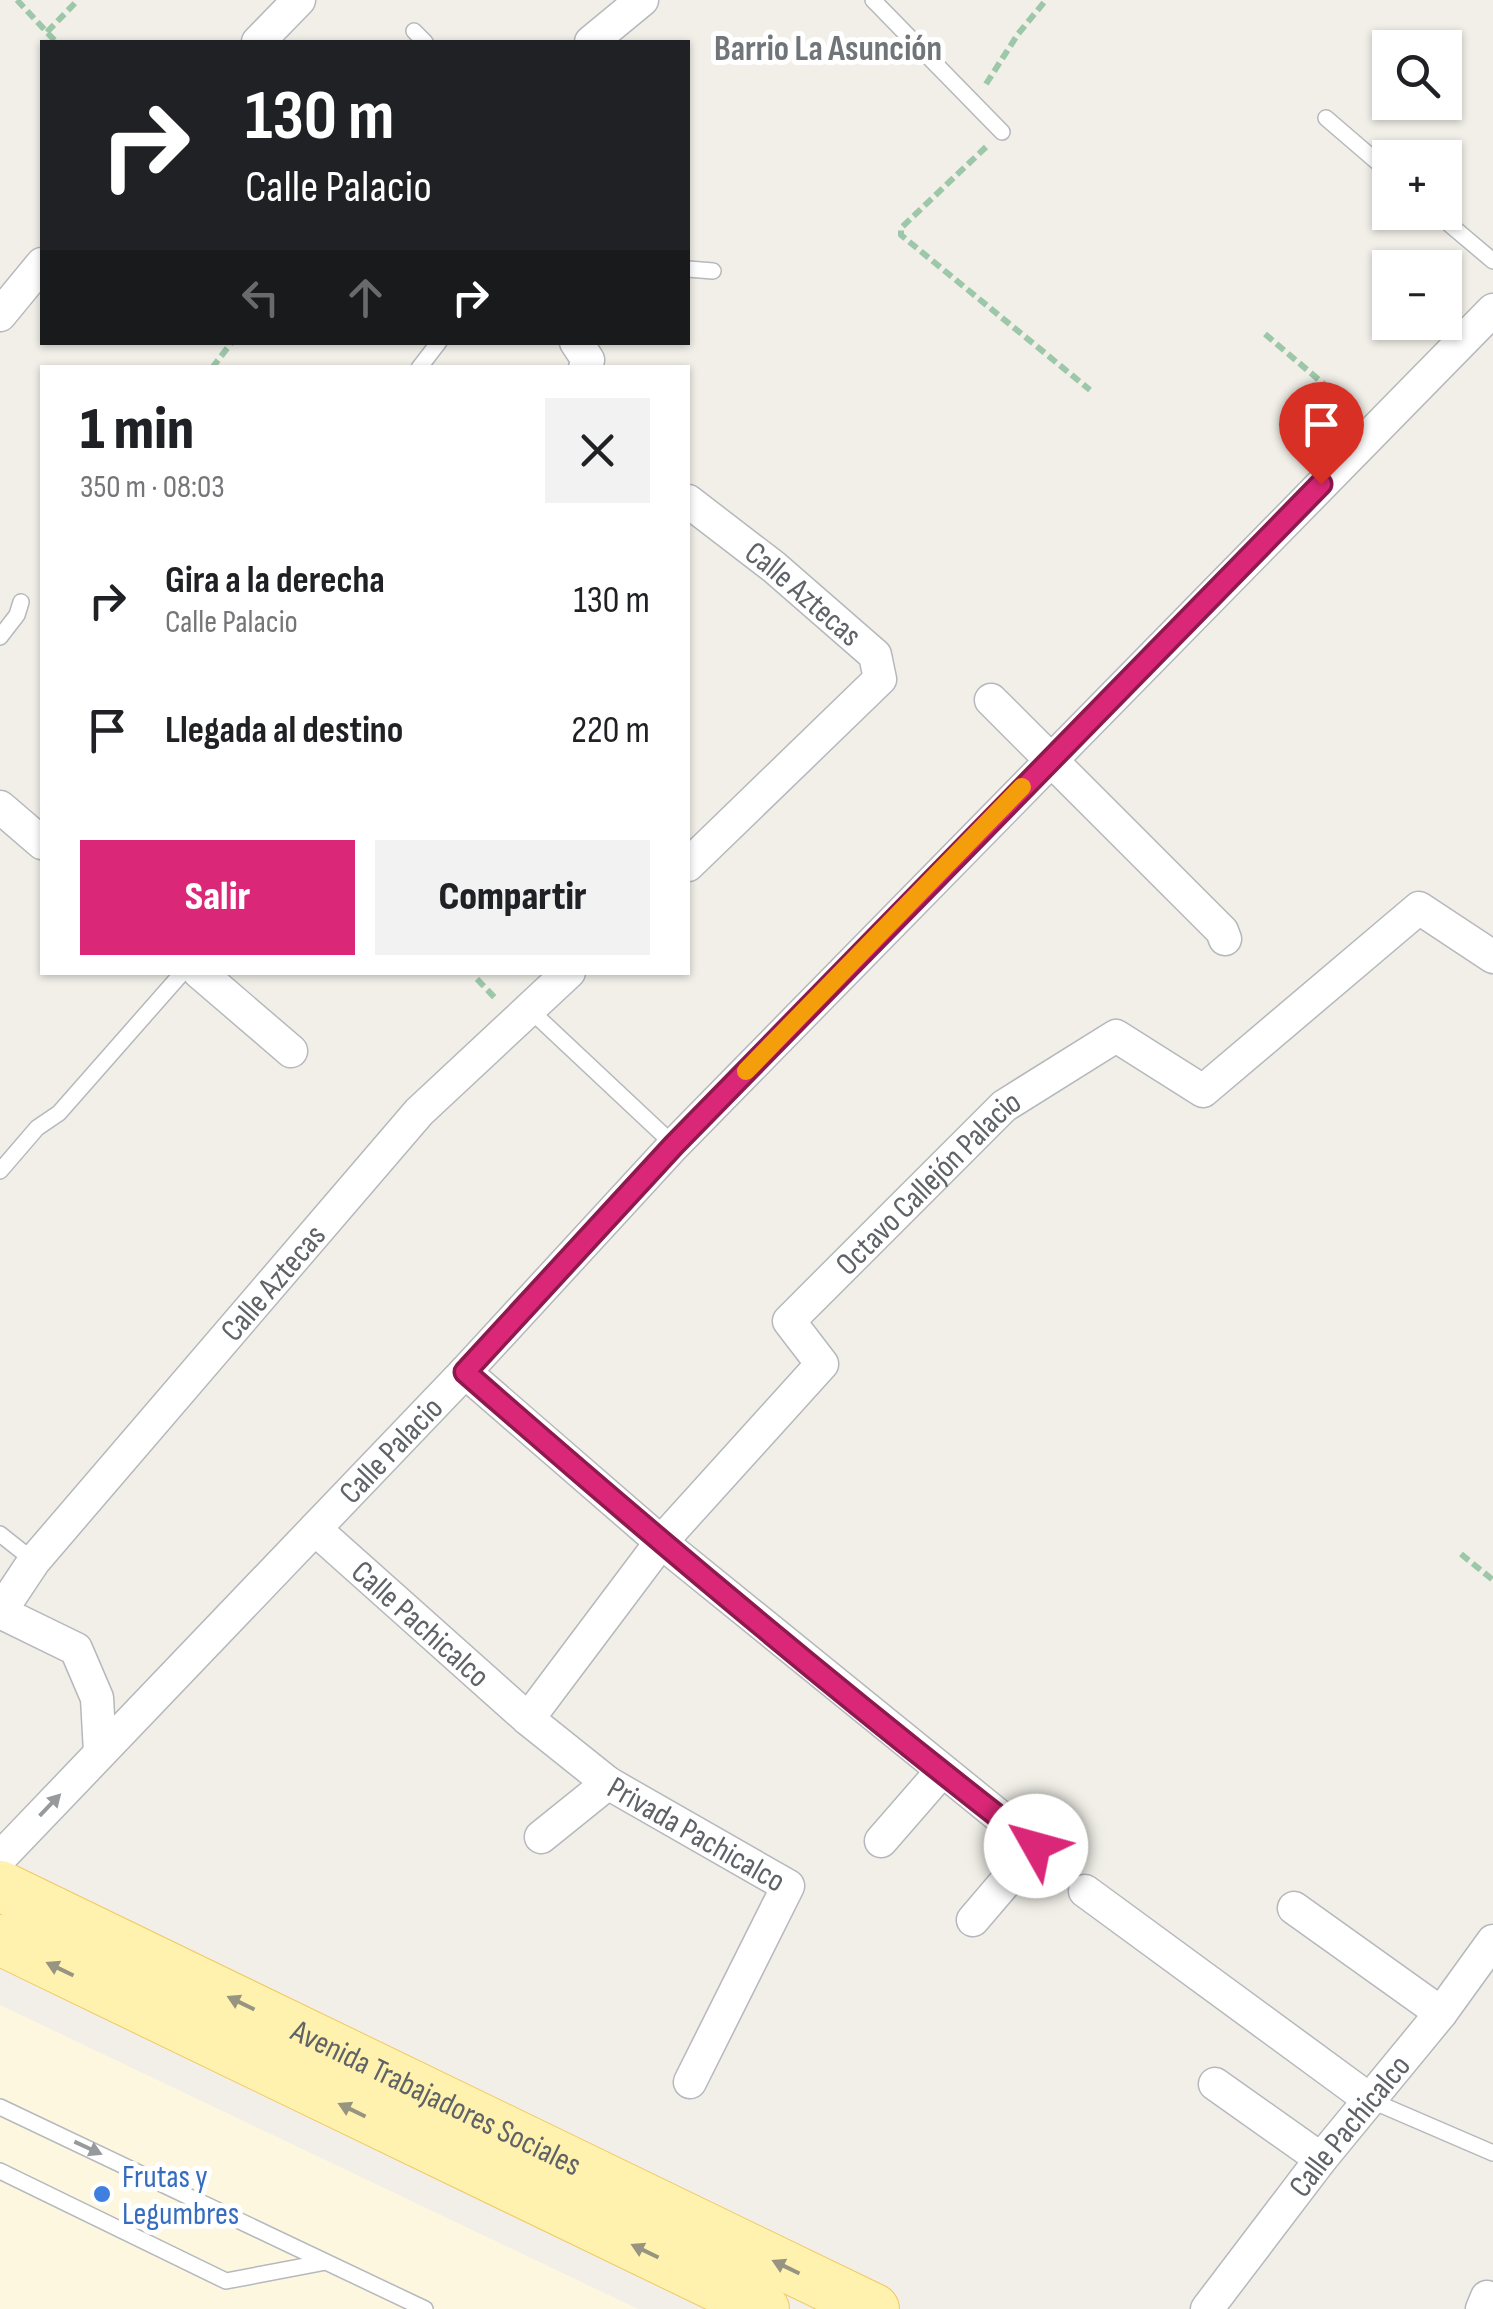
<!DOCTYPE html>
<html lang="es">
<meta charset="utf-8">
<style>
:root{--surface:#fff;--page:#f2f2f2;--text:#202124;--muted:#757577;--accent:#db2777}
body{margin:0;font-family:"Sofia Sans Condensed",sans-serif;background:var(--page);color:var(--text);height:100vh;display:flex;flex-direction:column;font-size:38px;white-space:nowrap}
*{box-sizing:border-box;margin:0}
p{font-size:32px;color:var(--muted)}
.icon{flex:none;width:55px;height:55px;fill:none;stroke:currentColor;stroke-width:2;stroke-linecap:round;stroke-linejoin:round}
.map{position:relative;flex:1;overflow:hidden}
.drawer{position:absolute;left:40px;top:365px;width:650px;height:610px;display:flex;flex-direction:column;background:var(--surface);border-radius:0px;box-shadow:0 2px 8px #0004}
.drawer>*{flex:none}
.guide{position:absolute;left:40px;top:40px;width:650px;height:305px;border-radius:0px;box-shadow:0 2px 8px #0004;background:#202124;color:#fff;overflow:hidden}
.controls{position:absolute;left:1372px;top:30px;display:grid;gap:20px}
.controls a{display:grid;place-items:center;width:90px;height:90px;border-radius:0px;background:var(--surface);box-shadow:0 2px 8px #0004;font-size:50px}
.pin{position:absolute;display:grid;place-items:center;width:85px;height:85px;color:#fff;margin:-102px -42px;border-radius:50% 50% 50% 0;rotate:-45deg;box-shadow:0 0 10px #0007}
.pin .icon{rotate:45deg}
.me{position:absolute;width:110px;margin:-55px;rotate:308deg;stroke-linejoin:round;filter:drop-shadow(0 0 8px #0008)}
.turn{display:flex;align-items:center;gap:35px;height:210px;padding:0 40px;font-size:45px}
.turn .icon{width:130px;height:130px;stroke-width:2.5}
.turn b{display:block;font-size:70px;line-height:85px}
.lanes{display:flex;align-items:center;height:95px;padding:0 40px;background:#0003;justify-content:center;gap:50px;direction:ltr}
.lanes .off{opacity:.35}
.round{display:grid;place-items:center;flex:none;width:105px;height:105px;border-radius:0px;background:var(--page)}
.headline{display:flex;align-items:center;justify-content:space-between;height:170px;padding:0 40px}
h1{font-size:60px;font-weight:800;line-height:75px}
.action{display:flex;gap:20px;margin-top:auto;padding:20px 40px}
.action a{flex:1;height:115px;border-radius:0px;background:var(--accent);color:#fff;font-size:40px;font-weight:800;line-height:115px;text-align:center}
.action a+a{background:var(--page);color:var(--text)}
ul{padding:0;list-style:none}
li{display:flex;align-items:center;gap:30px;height:130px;padding:0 40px}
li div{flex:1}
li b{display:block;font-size:38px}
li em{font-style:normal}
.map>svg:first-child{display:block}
</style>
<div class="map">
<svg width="1493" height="2309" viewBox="0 0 1493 2309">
<rect width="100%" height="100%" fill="#f1efe8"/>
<path fill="#fef7e0" d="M0,2005L638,2309H0Z"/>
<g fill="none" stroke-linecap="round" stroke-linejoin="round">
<g stroke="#b5b8bc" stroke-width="18">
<path id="service" d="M873,0L1002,132
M414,31L425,42
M1326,118L1390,173
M1435,212L1493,261
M688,269L713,271
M419,368L439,342
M0,637L17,615L21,602
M529,1009L674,1145
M0,1171L37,1128L59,1113L183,972
M0,1534L34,1561
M1370,2100L1493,2153
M0,2107L425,2309
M0,2171L226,2281L326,2262"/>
</g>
<g stroke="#b5b8bc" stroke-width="35">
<g id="minor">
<path d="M258,42L299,0"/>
<path d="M591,42L642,0"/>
<path d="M0,315L42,264"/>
<path d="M576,342L588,360L585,368"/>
<path id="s1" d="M688,501L774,567L875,655L880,679L688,865"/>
<path d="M991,700L1222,931L1225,939"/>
<path d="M0,807L42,843"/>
<path d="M199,972L291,1051"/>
<path d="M465,1372L661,1542L1036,1846L973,1920"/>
<path id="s2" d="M315,1529L528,1719L608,1783L788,1886L690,2082"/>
<path id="s3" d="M528,1719L661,1542L822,1364L789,1321L1004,1106L1116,1036L1203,1091L1419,908L1493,957"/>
<path id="s4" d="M100,1752L97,1698L76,1649L0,1612L34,1561L419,1112L569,972"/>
<path d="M541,1837L608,1783"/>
<path d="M881,1841L941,1772"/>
<path id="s5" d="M0,1858L465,1372L674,1145L1493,310"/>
<path d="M1085,1891L1370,2100"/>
<path d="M1294,1908L1441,2013"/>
<path d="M1215,2084L1321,2159"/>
<path id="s6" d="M1207,2309L1321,2159L1441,2013L1493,1941"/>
<path d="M1482,2309L1487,2297"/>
</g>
</g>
<g stroke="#f2c960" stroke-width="52">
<g id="primary">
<path id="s7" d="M0,1886L874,2309"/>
<path d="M0,1940L764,2309"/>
</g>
</g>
<path stroke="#9cc7a9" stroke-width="6" stroke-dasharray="10 5" stroke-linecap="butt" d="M17,0L56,42
M47,32L78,0
M986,84L1018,34L1046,0
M986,147L901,228V235L1090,390
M1265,334L1352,408
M212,368L232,342
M477,979L495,998
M1461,1554L1493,1580"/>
<use href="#service" stroke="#fff" stroke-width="15"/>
<use href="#minor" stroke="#fff" stroke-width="32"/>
<use href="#primary" stroke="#fff2af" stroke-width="50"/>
</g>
<defs><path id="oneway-solid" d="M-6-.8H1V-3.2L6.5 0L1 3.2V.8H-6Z" transform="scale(2.5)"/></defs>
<g fill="#979a9d">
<use href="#oneway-solid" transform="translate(50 1805) rotate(-46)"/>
<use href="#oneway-solid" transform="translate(88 2148) rotate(25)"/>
</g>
<g fill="#979581">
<use href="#oneway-solid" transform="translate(60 1969) rotate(-154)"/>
<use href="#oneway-solid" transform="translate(241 2003) rotate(-154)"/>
<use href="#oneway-solid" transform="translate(352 2110) rotate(-154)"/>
<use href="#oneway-solid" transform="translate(645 2251) rotate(-154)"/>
<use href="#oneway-solid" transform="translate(786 2267) rotate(-154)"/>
</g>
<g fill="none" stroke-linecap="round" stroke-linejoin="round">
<g stroke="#8e194d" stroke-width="25">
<path id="route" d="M1036,1846C840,1694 651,1535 465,1372L674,1145L1321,484"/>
</g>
<use href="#route" stroke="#db2777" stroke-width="18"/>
<path stroke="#f59e0b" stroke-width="18" d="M746,1071L1022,787"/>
</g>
<circle fill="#3f7fe0" stroke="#fff" stroke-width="4" cx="102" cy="2194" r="10"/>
<g text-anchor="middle" stroke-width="10" stroke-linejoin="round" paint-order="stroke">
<g font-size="32" fill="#5f6368" stroke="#fff">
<text dy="11" stroke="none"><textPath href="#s1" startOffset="148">Calle Aztecas</textPath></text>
<text dy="11" stroke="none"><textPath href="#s3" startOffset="712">Octavo Callejón Palacio</textPath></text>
<text dy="11" stroke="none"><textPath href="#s4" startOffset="620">Calle Aztecas</textPath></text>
<text dy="11" stroke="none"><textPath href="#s5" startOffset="565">Calle Palacio</textPath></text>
<text dy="11" stroke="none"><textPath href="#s2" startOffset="142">Calle Pachicalco</textPath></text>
<text dy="11" stroke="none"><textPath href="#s2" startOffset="490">Privada Pachicalco</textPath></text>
<text dy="11" stroke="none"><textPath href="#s7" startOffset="485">Avenida Trabajadores Sociales</textPath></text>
<text dy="11" stroke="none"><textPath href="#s6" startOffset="232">Calle Pachicalco</textPath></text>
</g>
<g font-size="32" fill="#366cbe" stroke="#fff" text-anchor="start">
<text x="122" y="2187">Frutas y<tspan x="122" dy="37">Legumbres</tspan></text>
</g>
<g font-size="35" font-weight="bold" fill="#70757a" stroke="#fff">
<text x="828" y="60">Barrio La Asunción</text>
</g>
</g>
</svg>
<div class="controls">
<a><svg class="icon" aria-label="search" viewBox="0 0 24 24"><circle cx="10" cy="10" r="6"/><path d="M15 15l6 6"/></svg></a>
<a>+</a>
<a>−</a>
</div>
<div class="pin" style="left:1321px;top:484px;background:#d93025"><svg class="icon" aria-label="arrive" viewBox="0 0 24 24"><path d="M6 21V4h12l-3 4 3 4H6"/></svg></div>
<svg class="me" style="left:1036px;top:1846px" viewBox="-20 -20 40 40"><circle r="19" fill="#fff"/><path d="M0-13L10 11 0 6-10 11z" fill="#db2777"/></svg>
<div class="guide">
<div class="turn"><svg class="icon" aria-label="right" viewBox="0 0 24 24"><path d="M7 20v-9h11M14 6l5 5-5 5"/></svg><div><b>130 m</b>Calle Palacio</div></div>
<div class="lanes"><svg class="icon off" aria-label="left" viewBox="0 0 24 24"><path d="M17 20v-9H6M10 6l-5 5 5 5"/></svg><svg class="icon off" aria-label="ahead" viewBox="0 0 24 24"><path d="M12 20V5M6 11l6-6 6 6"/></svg><svg class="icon" aria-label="right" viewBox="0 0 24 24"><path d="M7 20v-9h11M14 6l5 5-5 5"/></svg></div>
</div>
<section class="drawer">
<div class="headline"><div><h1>1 min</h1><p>350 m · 08:03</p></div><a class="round"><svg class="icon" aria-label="close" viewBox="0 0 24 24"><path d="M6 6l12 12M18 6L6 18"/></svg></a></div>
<ul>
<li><svg class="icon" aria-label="right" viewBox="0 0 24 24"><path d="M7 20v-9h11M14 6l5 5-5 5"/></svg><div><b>Gira a la derecha</b><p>Calle Palacio</p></div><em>130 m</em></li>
<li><svg class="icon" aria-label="arrive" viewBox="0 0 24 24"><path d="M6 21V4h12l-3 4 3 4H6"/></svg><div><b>Llegada al destino</b></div><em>220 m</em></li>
</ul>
<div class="action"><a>Salir</a><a>Compartir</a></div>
</section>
</div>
